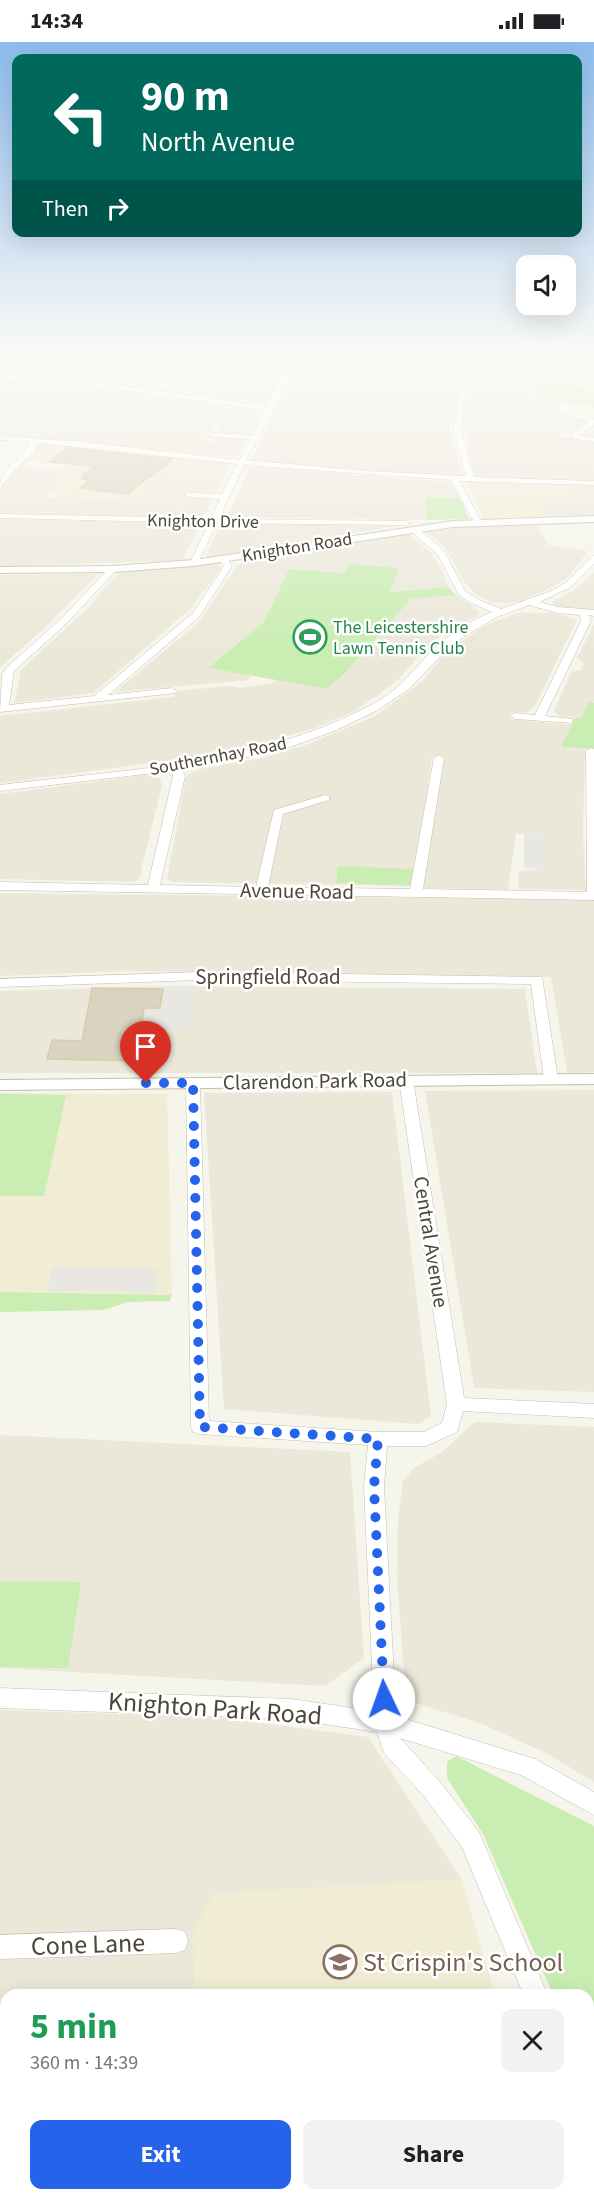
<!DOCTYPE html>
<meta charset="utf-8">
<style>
:root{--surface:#fff;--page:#f2f2f2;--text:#202124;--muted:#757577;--accent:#2563eb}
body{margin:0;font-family:"Source Sans 3",sans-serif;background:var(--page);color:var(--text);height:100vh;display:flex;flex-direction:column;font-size:22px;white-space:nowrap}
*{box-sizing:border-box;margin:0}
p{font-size:20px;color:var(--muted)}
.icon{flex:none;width:33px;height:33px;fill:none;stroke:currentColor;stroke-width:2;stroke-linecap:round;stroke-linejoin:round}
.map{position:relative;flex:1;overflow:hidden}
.panel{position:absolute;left:0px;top:1947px;width:594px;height:212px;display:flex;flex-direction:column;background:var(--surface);border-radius:18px 18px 0 0;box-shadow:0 6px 24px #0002}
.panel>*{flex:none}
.banner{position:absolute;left:12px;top:12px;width:570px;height:183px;border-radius:12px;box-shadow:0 6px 24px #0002;background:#00695c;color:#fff;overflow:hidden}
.fabs{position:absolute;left:516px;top:213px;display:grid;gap:12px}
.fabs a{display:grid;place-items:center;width:60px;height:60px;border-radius:12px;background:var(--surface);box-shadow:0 6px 24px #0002;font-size:30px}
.pin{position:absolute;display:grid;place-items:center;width:51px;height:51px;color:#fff;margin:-62px -26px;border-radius:50% 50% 50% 0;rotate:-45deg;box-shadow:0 0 6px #0007}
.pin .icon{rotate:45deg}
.me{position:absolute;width:66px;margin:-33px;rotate:357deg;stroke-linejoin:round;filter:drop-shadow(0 0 4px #0008)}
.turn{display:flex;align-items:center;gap:21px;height:126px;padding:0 30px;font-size:27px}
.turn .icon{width:78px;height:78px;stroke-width:2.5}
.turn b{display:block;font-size:42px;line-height:51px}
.then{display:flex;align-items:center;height:57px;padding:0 30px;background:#0003;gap:12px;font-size:22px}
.round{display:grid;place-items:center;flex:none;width:63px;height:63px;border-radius:12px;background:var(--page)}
.overview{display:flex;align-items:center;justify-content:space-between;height:102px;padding:0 30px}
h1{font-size:36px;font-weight:700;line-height:45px;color:#1e9e55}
.button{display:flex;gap:12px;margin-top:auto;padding:12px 30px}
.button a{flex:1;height:69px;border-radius:12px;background:var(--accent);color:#fff;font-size:24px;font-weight:700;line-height:69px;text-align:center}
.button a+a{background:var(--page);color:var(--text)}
.status{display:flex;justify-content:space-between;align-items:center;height:42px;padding:0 30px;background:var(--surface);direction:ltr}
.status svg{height:16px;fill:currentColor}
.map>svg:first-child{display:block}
</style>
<div class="status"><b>14:34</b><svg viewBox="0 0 49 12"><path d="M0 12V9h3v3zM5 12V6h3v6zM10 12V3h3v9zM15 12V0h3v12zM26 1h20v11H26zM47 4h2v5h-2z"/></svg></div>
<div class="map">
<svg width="594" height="2158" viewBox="0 0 594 2158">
<rect width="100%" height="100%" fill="#f6f5eb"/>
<path fill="#ebe8d9" d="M11,309H92L84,334L75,339L0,334V323Z
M104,309H198L148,347L96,341Z
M211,309H300L288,318L267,361L264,363L163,349Z
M314,309H539L511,318L568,332L573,330L567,326L528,318L556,309H594V345L586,343L525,354L559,360L555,364L557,368L588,379L576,389L560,392V395H576L594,382V439L475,435L463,384L468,344L477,341L465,338L451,340L457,344L449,389L463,434L299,424L252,418L301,318Z
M0,338L89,344L261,369L247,392L220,391L223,384L213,383L204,400H212L217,395L247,397L237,414L234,415L0,393Z
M30,399L45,401L26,417L27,419L23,425L62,428L46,455L144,459L162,432L223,437L204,474L196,476L0,471V440L8,426L27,410Z
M257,425L449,440L460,456L426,455L427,478L227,475L250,426Z
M570,442L594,443V473L547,474L541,456L571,453Z
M0,477L189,481L200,484L182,518L0,525Z
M220,482H394L398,484L206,515Z
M537,483L548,503L588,509L568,535L554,544L522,559L506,561L491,560L477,553L464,539L445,505L427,490L462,485Z
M409,492L430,510L443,530L448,545L390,550L399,526L345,531L289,527L263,581L208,626L252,634L247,638L115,650L198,581L237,524L245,518Z
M219,522L222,525L189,568L93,651L14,661L21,628L88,566L120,530Z
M594,531V568L557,565L552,560L576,547Z
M99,532L41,589L0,625V533Z
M456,553L479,569L478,574L445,591L424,608L398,638L379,652L353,670L315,686L226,711L0,741V674L174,655L179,649L228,644L239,646L271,642L276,638L327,647L344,632L411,557Z
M517,571H552L577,577L534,666L528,670L511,671L509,677L572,683L561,705L585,707L583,795L586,848L519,847L518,829L544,827L543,792L516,791L508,848L423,846L442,716L432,715L413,844L172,840L167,837L186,735L190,732L201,727L262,716L309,702L375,674L423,639L442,615L466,596L487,583Z
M594,582V661L588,660L581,677L559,674L554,669L571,630L581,628L584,621L577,616Z
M145,733L160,737L162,743L139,837L133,840L0,837V752Z
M0,851L594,858V1030L567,1031L551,935L130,929L0,934Z
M164,944L525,947L537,1031H0V949Z
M594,1048V1350L474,1346L425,1049Z
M392,1050L431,1374L418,1382L224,1367L204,1051Z
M475,1380L594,1385V1740L550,1713L482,1682L406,1658L397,1534L398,1477L403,1439L415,1425L441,1411Z
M0,1393L350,1410L364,1616L325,1644L0,1626Z
M0,1668L213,1675L368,1695L462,1838L215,1851L194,1951L237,1953H6V2152L480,2153L479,2158H0Z"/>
<path fill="#e9e6df" d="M68,2153L230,2152L256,2158H68Z"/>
<path fill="#f0edd4" d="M528,333L594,345V366L525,354Z
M45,401L232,420L223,437L163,432L144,459L55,455L57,452L48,451L64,423L25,418Z
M465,439L570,442L571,453L541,456L547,474L483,476Z
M0,1051L167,1052L172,1253L0,1250Z
M462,1838L495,1953L194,1952L193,1888L215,1851Z"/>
<path fill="#c9edb2" d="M551,343L594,348V365L536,354L537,347Z
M426,455L460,456L469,477L427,478Z
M349,522L399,526L390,550L448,545L456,553L411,557L344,632L327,647L208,626L263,581L289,527L344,531Z
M588,660L594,661V707L561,705L575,676H581Z
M338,824L413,827V844L336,841Z
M0,1052L66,1053L44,1154H0Z
M0,1250L172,1253L170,1259L128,1260L103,1268L0,1270Z
M0,1539L81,1540L68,1626L0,1625Z
M456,1714L594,1784V2158H536V2153L588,2152V1953H551V1948L483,1792L447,1736V1720Z"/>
<path fill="#e8e7e2" d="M524,791L544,792V827L524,826Z
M166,944H194L189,987L144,986L147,968H163Z
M52,1225L157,1227L155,1250L47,1249Z"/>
<path fill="#d9d3bf" stroke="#d5cdb2" stroke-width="1.5" d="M68,406L173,417L127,452L80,446L90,438L82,437L86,434H82L94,424L50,420Z
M92,946L163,947L160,966H144L139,1000H146L142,1019L47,1017L52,998L82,999Z"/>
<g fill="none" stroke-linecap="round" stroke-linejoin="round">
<g stroke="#c3bfad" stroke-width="1">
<path id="minor" d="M2,309H8L0,316V310Z
M96,309H102L91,340L152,348L201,309H207L159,349L267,365C276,348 288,309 311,309L297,321L246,418L367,429L466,434L453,389L461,341L466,340L461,389L474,435L594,439V443L459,439L482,480L478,482L474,480L451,438L244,423L219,477L407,479L411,481L407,483L217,481L198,521L194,524L190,521L209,481L0,476V472L211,476L220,457L188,455L184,453L188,451L222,452L237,422L38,401L33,412L15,427L0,446C0,425 23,418 30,400L0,398V394L84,400L239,418L250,397L212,395L208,393L212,391L252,393L265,368L102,345L0,337V333L84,340Z
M543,309H551L527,318L571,329V331L517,318Z
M561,360L566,361L563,367L594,377V383L580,393L594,396V400L572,396V392L589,380L559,369L556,365Z
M411,485H417L444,509L465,549L479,558L501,567L551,549L565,541L594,513V522L571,545L539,560L558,565L594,568V574L589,573L591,579L545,674L572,677V681L515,677L510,674L515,671L535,673L581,579L580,573L557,571L529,563L497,575L452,602L409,647L376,669L334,689L290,705L239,717L182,728L185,734L160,843L256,845L274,768L325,753L329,754V758L283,772L268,845L410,847L434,716L439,713L444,716L423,847L587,850L586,709L591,706L594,707V858L0,848V840L148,843L173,734L171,729L0,749V743C125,727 257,724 371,663C405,645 412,627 438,603C454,589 473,578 492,570L473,562L459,553L438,513L411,489Z
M220,515H226L232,524L199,575L108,653L172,646L177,649L176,651L0,670L2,632L7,625L60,578L110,525L117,527L66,582L14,629L9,663L94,654L193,571L224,524L219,517Z
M201,930L542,935L558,1037L551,1041L544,1037L531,942L201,938L0,945V937Z
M406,1034L413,1038L464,1356L594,1362V1376L463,1369L457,1390L426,1404H387L384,1445L396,1674L535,1717L594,1750V1773L521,1733L400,1696L440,1740L479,1790L545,1947L544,1953H520L521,1947L462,1805L424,1754L384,1711L377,1690L291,1677L0,1666V1646L291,1657L374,1669L364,1445L368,1403L200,1392L193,1390L191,1385L186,1041L193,1037L200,1041L209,1379L378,1390H424L442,1381L447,1362L399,1038Z
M176,1887L185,1890L188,1899L185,1908L176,1911L0,1917V1893Z
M6,2135V2152H18L16,2158H0V2136Z
M500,2152H528V2158H500Z"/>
</g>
<g stroke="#c3bfad" stroke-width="2">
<path id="tertiary" d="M594,474V480L453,485L194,524L113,530L0,531V525L113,524L194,518L453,479Z
M594,1032V1042L0,1048V1038Z"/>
</g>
<use href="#minor" fill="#fff" fill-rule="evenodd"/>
<use href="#tertiary" fill="#fff" fill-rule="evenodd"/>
</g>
<linearGradient id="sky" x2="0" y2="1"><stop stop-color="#8dbcee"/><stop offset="0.51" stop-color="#fbfaf6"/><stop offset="1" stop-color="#fbfaf6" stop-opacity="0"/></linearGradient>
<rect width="594" height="611" fill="url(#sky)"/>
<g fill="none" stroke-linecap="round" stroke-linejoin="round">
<path stroke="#2563eb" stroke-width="10" stroke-dasharray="0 18" d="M146,1041H193L200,1385L378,1397L374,1445L384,1657"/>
</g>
<defs>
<g id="stadium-ring" transform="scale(1.725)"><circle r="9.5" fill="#fff" stroke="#2e9e5b" stroke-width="1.5"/><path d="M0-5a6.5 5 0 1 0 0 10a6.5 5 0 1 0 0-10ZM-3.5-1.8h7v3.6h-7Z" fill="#2e9e5b"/></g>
<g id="school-ring" transform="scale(1.725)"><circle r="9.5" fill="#fff" stroke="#8d6e63" stroke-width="1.5"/><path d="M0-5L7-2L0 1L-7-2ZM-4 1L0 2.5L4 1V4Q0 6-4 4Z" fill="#8d6e63"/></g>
</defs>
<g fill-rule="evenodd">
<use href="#stadium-ring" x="310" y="595"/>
<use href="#school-ring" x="340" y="1920"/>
</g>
<g text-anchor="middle" stroke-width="5" stroke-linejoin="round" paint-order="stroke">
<g font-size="18" fill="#4c4738" stroke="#fff">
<text transform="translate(203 479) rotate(1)" y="6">Knighton Drive</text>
<text transform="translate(297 505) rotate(-9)" y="6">Knighton Road</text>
<text transform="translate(218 714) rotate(-11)" y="6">Southernhay Road</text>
</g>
<g font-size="18" fill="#27864d" stroke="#fff" text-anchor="start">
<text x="333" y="591">The Leicestershire<tspan x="333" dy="21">Lawn Tennis Club</tspan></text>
</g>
<g font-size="21" fill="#4c4738" stroke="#fff">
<text transform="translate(297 849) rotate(1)" y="7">Avenue Road</text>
<text x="268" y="942">Springfield Road</text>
<text transform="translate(315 1039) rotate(-1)" y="7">Clarendon Park Road</text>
<text transform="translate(431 1200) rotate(81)" y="7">Central Avenue</text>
</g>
<g font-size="26" fill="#4c4738" stroke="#fff">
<text transform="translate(215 1666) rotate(4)" y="9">Knighton Park Road</text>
<text transform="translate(88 1902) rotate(-2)" y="9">Cone Lane</text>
</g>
<g font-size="26" fill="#785e54" stroke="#fff" text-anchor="start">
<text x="363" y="1929">St Crispin's School</text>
</g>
</g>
</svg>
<div class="fabs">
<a><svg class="icon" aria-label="sound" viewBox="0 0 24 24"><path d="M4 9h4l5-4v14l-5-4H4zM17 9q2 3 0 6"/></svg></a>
</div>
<div class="pin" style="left:146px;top:1041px;background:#d93025"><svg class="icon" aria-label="arrive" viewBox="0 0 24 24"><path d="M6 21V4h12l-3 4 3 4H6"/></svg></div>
<svg class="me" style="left:384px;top:1657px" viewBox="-20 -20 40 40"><circle r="19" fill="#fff"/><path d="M0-13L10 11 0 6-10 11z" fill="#2563eb"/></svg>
<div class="banner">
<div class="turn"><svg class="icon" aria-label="left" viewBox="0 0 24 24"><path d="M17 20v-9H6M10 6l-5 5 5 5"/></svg><div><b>90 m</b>North Avenue</div></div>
<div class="then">Then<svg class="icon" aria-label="right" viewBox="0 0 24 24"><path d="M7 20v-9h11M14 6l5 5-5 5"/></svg></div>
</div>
<section class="panel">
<div class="overview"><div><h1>5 min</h1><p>360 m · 14:39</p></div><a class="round"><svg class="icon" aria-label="close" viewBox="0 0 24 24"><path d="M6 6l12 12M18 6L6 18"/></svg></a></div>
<div class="button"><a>Exit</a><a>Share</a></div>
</section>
</div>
